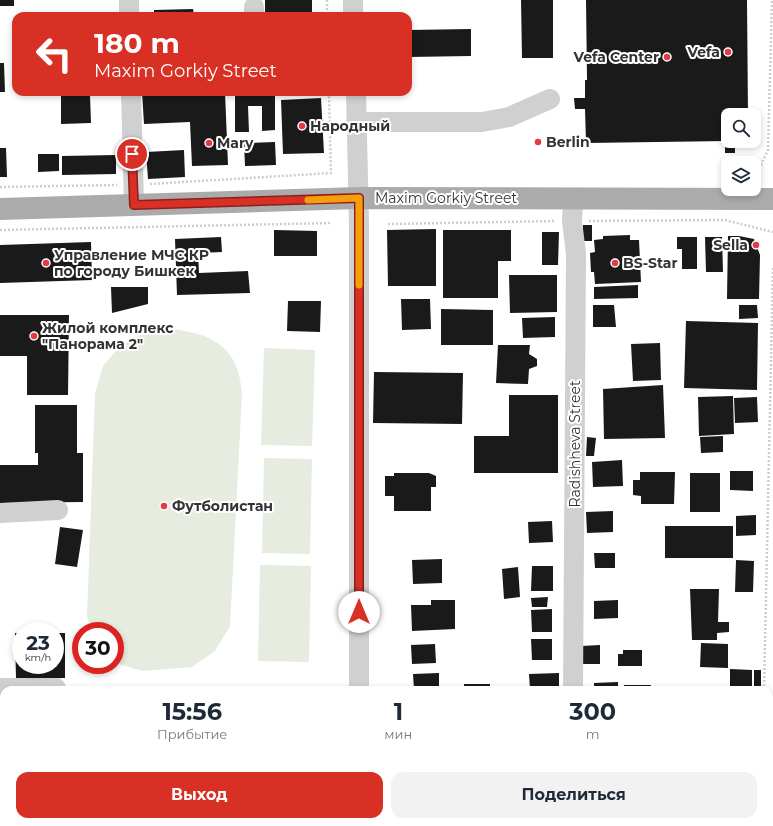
<!DOCTYPE html>
<html lang="ru">
<meta charset="utf-8">
<style>
:root{--surface:#fff;--page:#f2f2f3;--text:#1f2937;--muted:#747a83;--accent:#d93025}
body{margin:0;font-family:Montserrat,sans-serif;background:var(--page);color:var(--text);height:100vh;display:flex;flex-direction:column;font-size:15px;white-space:nowrap}
*{box-sizing:border-box;margin:0}
p{font-size:13px;color:var(--muted)}
.icon{flex:none;width:22px;height:22px;fill:none;stroke:currentColor;stroke-width:2;stroke-linecap:round;stroke-linejoin:round}
.map{position:relative;flex:1;overflow:hidden}
.side{position:absolute;left:0px;top:686px;width:773px;height:140px;display:flex;flex-direction:column;background:var(--surface);border-radius:12px 12px 0 0;box-shadow:0 2px 6px #0003}
.side>*{flex:none}
.top-card{position:absolute;left:12px;top:12px;width:400px;height:84px;border-radius:12px;box-shadow:0 2px 6px #0003;background:#d93025;color:#fff;overflow:hidden}
.tools{position:absolute;left:721px;top:108px;display:grid;gap:8px}
.tools a{display:grid;place-items:center;width:40px;height:40px;border-radius:8px;background:var(--surface);box-shadow:0 2px 6px #0003;font-size:20px}
.speed{position:absolute;left:12px;top:622px;display:flex;gap:8px;font-size:20px;font-weight:700;text-align:center}
.speed>*{display:grid;place-content:center;width:52px;height:52px;border-radius:50%;background:var(--surface);box-shadow:0 2px 6px #0003;line-height:1}
.speed small{font-size:10px;font-weight:400}
.speed .limit{border:6px solid #d22;background:#fff;color:#111}
.pin{position:absolute;display:grid;place-items:center;width:34px;height:34px;color:#fff;margin:-17px;border:2px solid #fff;border-radius:50%;box-shadow:0 1px 4px #0007}
.me{position:absolute;width:44px;margin:-22px;rotate:0deg;stroke-linejoin:round;filter:drop-shadow(0 0 3px #0008)}
.turn{display:flex;align-items:center;gap:14px;height:84px;padding:0 16px;font-size:18px}
.turn .icon{width:52px;height:52px;stroke-width:2.5}
.turn b{display:block;font-size:28px;line-height:34px}
.eta{display:flex;justify-content:space-evenly;align-items:center;height:68px;text-align:center}
.eta b{font-size:24px;font-weight:700;line-height:28px}
.action{display:flex;gap:8px;margin-top:auto;padding:8px 16px}
.action a{flex:1;height:46px;border-radius:12px;background:var(--accent);color:#fff;font-size:16px;font-weight:700;line-height:46px;text-align:center}
.action a+a{background:var(--page);color:var(--text)}
.map>svg:first-child{display:block}
</style>
<div class="map">
<svg width="773" height="826" viewBox="0 0 773 826">
<rect width="100%" height="100%" fill="#fff"/>
<path fill="#e6ecdf" d="M165,328C210,333 239,344 242,394L230,626L215,651L192,667L142,671L119,664L115,659V631H93L87,617L95,394L103,366L119,347L138,336Z
M264,348L315,350L312,446L261,445Z
M264,458L312,459L310,554L262,553Z
M260,565L311,566L309,662L258,661Z"/>
<path fill="#1a1a1a" d="M0,0H14V6H0Z
M265,0H312V16H265Z
M521,0H553V58H522Z
M586,0H747L748,115H728V141L586,143L585,109H575L574,98H585V80H587Z
M193,9L194,16H154V10Z
M471,29V56L408,57V30Z
M0,63H4L5,92H0Z
M142,92H225L228,165L192,166L190,122L144,124Z
M235,92H275V130L262,131V106H248L249,132H235Z
M90,95L91,123L61,124V96Z
M321,98L324,153L283,154L281,100Z
M275,142L276,165L245,166L244,143Z
M735,145V153H725V146Z
M0,148H6L7,177H0Z
M184,150L185,177L148,179L146,152Z
M38,154H59V171L38,172Z
M116,155V174L62,175V156Z
M583,225H592V241H583Z
M436,229V286H388L387,230Z
M274,230L317,231V256H274Z
M443,230H511V261H498V298H443Z
M542,232H559L558,265H542Z
M630,235V240H639L641,282L595,284L594,272H591L590,253L595,252L594,240L603,239V236Z
M728,236H739L754,239L760,255L759,299H727Z
M221,237L222,252L198,253L199,273L248,271L250,293L177,295L175,239Z
M677,237H697V269H682V249H677Z
M705,237H722L723,272H706Z
M91,242L92,280L0,283V245Z
M509,275H557V312L510,313Z
M638,285V298L594,299V287Z
M111,287H148V304L112,313Z
M401,299H430L431,329L402,330Z
M288,301H321L320,332L287,331Z
M593,305H614L616,327H593Z
M739,305H757L758,318L739,319Z
M441,309L493,310V345H441Z
M0,315H69L68,395H27V356H0Z
M555,317V337L523,338L522,318Z
M686,321L758,323L757,390L684,388Z
M660,343L661,380L633,381L631,344Z
M498,345H530L529,354L537,359V366L529,369L528,384L496,383Z
M374,372L463,373L462,424L373,423Z
M663,385L665,438L604,439L603,389Z
M509,395H558V473H474V436H509Z
M733,396L734,434L699,436L698,397Z
M757,397L758,422L735,423L734,398Z
M35,405H77V453H83V502L0,503V465H38V453H35Z
M723,436V452L701,453L700,437Z
M587,437L596,438L594,456H586Z
M622,460L623,486L593,487L592,462Z
M730,471H753V491L730,490Z
M640,472H675L674,504H641V496L633,495V480H640Z
M394,473H429L436,476V487H431V511H394V496H385V476H394Z
M690,473H720V512H690Z
M613,511V532L587,533L586,512Z
M756,515V535L736,536V516Z
M552,521L553,542L529,543L528,522Z
M665,526H733V558H665Z
M60,527L83,530L77,567L55,564Z
M594,553H615V568H595Z
M442,559V583L413,584L412,560Z
M736,560L754,561L753,592H735Z
M532,566H553V591H531Z
M518,567L520,597L504,599L502,569Z
M690,589H719L718,622H729V632L717,633V640H692Z
M548,597L547,607H532L531,598Z
M431,600H455V629L412,631L411,605H431Z
M618,600V618L594,619V601Z
M552,609V632H532L531,610Z
M15,633H21V665H55V633H65V678L16,679Z
M531,639H552V660H532Z
M701,643L728,644V668L700,667Z
M435,644L436,663L412,664L411,645Z
M600,645V664H582L581,646Z
M623,650H642V666H618V654H623Z
M730,669L752,670V690H730Z
M754,670H761V690H754Z
M439,673V690H414L413,674Z
M559,673V690H530L529,674Z
M618,682V690H594V683Z
M464,684H490V690H464Z
M624,685H651L650,690H624Z
M4,822H37V826H4Z
M411,822H453L454,826H411Z
M625,822H658V826H625Z
M670,822H749V826H670Z"/>
<g fill="none" stroke-linecap="round" stroke-linejoin="round">
<path stroke="#cdcdcd" stroke-width="2.5" stroke-dasharray="2 2" stroke-linecap="butt" d="M327,0V16
M759,169L768,150L772,0
M150,184L331,173L329,92
M0,187L117,185
M589,221L725,220L773,232
M388,224L556,221
M0,230L332,223
M764,690L773,267
M761,826V822"/>
<path stroke="#d0d0d0" stroke-width="20" d="M129,0V16
M353,0V16
M254,7V16
M131,92L134,205
M356,92L359,223V690
M356,122H482L509,117L550,99
M573,198L572,221L576,254L573,690
M0,513L58,510
M0,688H56
M769,723L773,724
M0,781H4
M361,826V822
M572,826V822"/>
<path stroke="#ababab" stroke-width="22" d="M0,209L359,198L773,199"/>
</g>
<g fill="none" stroke-linecap="round" stroke-linejoin="round">
<g stroke="#8d1f18" stroke-width="10">
<path id="route" d="M132,154L134,205L359,198V612"/>
</g>
<use href="#route" stroke="#d93025" stroke-width="7"/>
<path stroke="#f59e0b" stroke-width="7" d="M308,200L359,198V285"/>
</g>
<g fill="#e63946" stroke="#fff" stroke-width="1.5">
<circle cx="728" cy="52" r="4"/>
<circle cx="667" cy="57" r="4"/>
<circle cx="302" cy="126" r="4"/>
<circle cx="538" cy="142" r="4"/>
<circle cx="209" cy="143" r="4"/>
<circle cx="756" cy="245" r="4"/>
<circle cx="46" cy="263" r="4"/>
<circle cx="615" cy="263" r="4"/>
<circle cx="34" cy="336" r="4"/>
<circle cx="164" cy="506" r="4"/>
</g>
<g text-anchor="middle" stroke-width="4" stroke-linejoin="round" paint-order="stroke">
<g font-size="14" font-weight="bold" fill="#333" stroke="#fff" text-anchor="start">
<text x="720" y="57" text-anchor="end">Vefa</text>
<text x="659" y="62" text-anchor="end">Vefa Center</text>
<text x="310" y="131">Народный</text>
<text x="546" y="147">Berlin</text>
<text x="217" y="148">Mary</text>
<text x="748" y="250" text-anchor="end">Sella</text>
<text x="54" y="260">Управление МЧС КР<tspan x="54" dy="16">по городу Бишкек</tspan></text>
<text x="623" y="268">BS-Star</text>
<text x="42" y="333">Жилой комплекс<tspan x="42" dy="16">"Панорама 2"</tspan></text>
<text x="172" y="511">Футболистан</text>
</g>
<g font-size="14" fill="#333" stroke="#fff">
<text x="446" y="203">Maxim Gorkiy Street</text>
<text transform="translate(575 444) rotate(-90)" y="5">Radishheva Street</text>
</g>
</g>
</svg>
<div class="tools">
<a><svg class="icon" aria-label="search" viewBox="0 0 24 24"><circle cx="10" cy="10" r="6"/><path d="M15 15l6 6"/></svg></a>
<a><svg class="icon" aria-label="layers" viewBox="0 0 24 24"><path d="M12 4l9 5-9 5-9-5zM3 14l9 5 9-5"/></svg></a>
</div>
<div class="speed"><div>23<small>km/h</small></div><div class="limit">30</div></div>
<div class="pin" style="left:132px;top:154px;background:#d93025"><svg class="icon" aria-label="arrive" viewBox="0 0 24 24"><path d="M6 21V4h12l-3 4 3 4H6"/></svg></div>
<svg class="me" style="left:359px;top:612px" viewBox="-20 -20 40 40"><circle r="19" fill="#fff"/><path d="M0-13L10 11 0 6-10 11z" fill="#d93025"/></svg>
<div class="top-card">
<div class="turn"><svg class="icon" aria-label="left" viewBox="0 0 24 24"><path d="M17 20v-9H6M10 6l-5 5 5 5"/></svg><div><b>180 m</b>Maxim Gorkiy Street</div></div>
</div>
<section class="side">
<div class="eta">
<div><b>15:56</b><p>Прибытие</p></div>
<div><b>1</b><p>мин</p></div>
<div><b>300</b><p>m</p></div>
</div>
<div class="action"><a>Выход</a><a>Поделиться</a></div>
</section>
</div>
